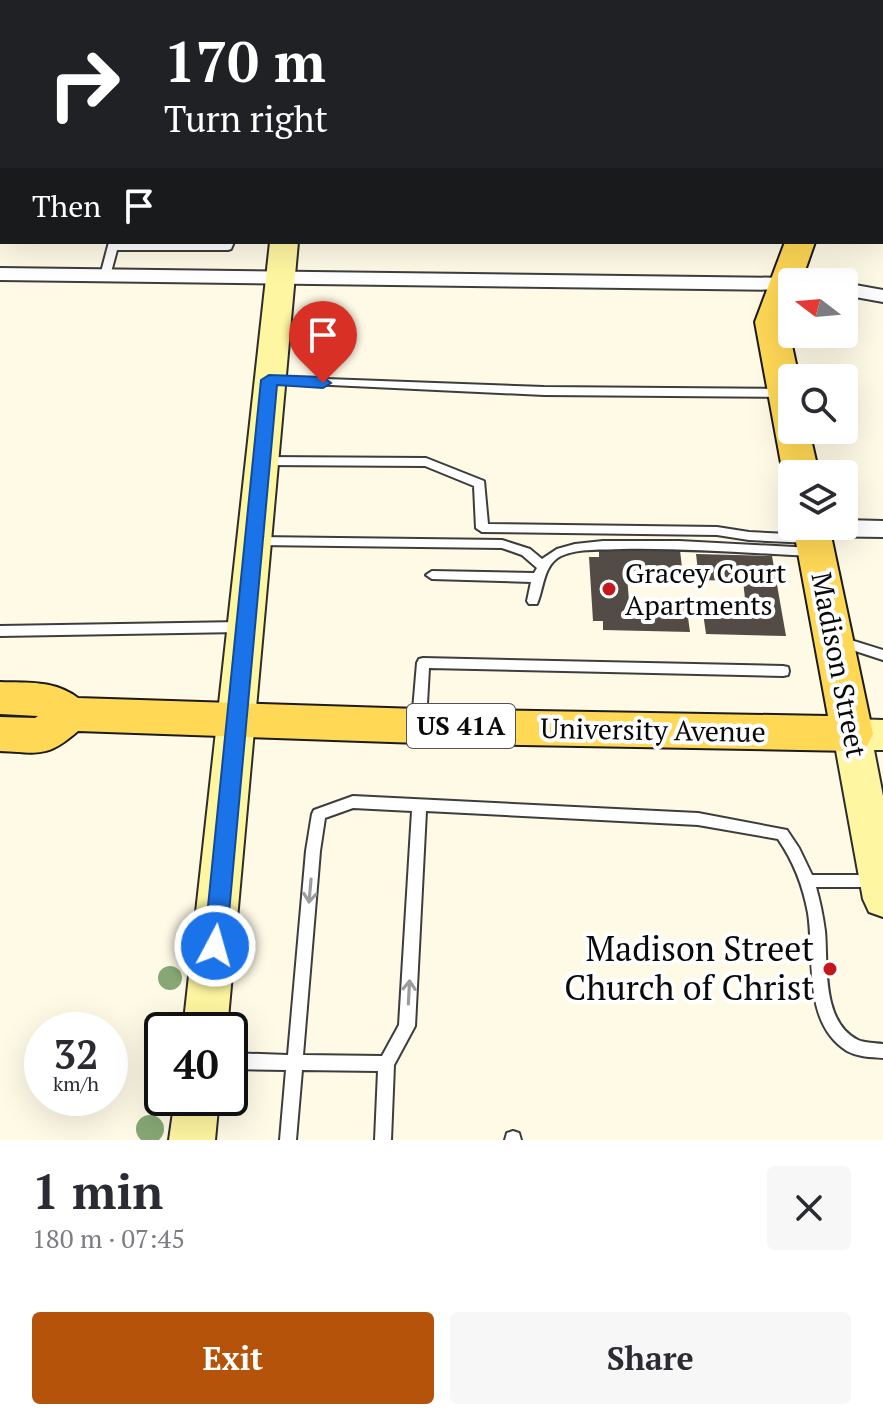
<!DOCTYPE html>
<meta charset="utf-8">
<style>
:root{--surface:#fff;--page:#f7f7f7;--text:#2b2b33;--muted:#7c7c81;--accent:#b45309}
body{margin:0;font-family:"PT Serif",serif;background:var(--page);color:var(--text);height:100vh;display:flex;flex-direction:column;font-size:30px;white-space:nowrap}
*{box-sizing:border-box;margin:0}
p{font-size:26px;color:var(--muted)}
.icon{flex:none;width:44px;height:44px;fill:none;stroke:currentColor;stroke-width:2;stroke-linecap:round;stroke-linejoin:round}
.map{position:relative;height:1140px;overflow:hidden}
.panel{display:flex;flex-direction:column;background:var(--surface);flex:1}
.panel>*{flex:none}
.banner{position:absolute;left:0px;top:0px;width:884px;height:244px;box-shadow:0 8px 32px #0002;background:#202124;color:#fff;overflow:hidden}
.needle{width:52px;rotate:286deg}
.buttons{position:absolute;left:778px;top:268px;display:grid;gap:16px}
.buttons a{display:grid;place-items:center;width:80px;height:80px;border-radius:8px;background:var(--surface);box-shadow:0 8px 32px #0002;font-size:40px}
.speed{position:absolute;left:24px;top:1012px;display:flex;gap:16px;font-size:40px;font-weight:700;text-align:center}
.speed>*{display:grid;place-content:center;width:104px;height:104px;border-radius:50%;background:var(--surface);box-shadow:0 8px 32px #0002;line-height:1}
.speed small{font-size:20px;font-weight:400}
.speed .limit{border:4px solid #111;border-radius:12px;background:#fff;color:#111}
.pin{position:absolute;display:grid;place-items:center;width:68px;height:68px;color:#fff;margin:-82px -34px;border-radius:50% 50% 50% 0;rotate:-45deg;box-shadow:0 0 8px #0007}
.pin .icon{rotate:45deg}
.me{position:absolute;width:88px;margin:-44px;rotate:6deg;stroke-linejoin:round;filter:drop-shadow(0 0 6px #0008)}
.turn{display:flex;align-items:center;gap:28px;height:168px;padding:0 32px;font-size:36px}
.turn .icon{width:104px;height:104px;stroke-width:2.5}
.turn b{display:block;font-size:56px;line-height:68px}
.then{display:flex;align-items:center;height:76px;padding:0 32px;background:#0003;gap:16px;font-size:30px}
.round{display:grid;place-items:center;flex:none;width:84px;height:84px;border-radius:8px;background:var(--page)}
.headline{display:flex;align-items:center;justify-content:space-between;height:136px;padding:0 32px}
h1{font-size:48px;font-weight:600;line-height:60px}
.action{display:flex;gap:16px;margin-top:auto;padding:16px 32px}
.action a{flex:1;height:92px;border-radius:8px;background:var(--accent);color:#fff;font-size:32px;font-weight:600;line-height:92px;text-align:center}
.action a+a{background:var(--page);color:var(--text)}
.map>svg:first-child{display:block}
</style>
<div class="map">
<svg width="883" height="1140" viewBox="0 0 883 1140">
<rect width="100%" height="100%" fill="#fffae6"/>
<path fill="#534b45" d="M599,549L680,550L683,577L627,576L629,601L686,603L690,632L603,630V621H593L589,557H599Z
M696,554L772,556L786,636L706,634L702,606L746,607L743,581L699,580Z"/>
<g fill="none" stroke-linecap="round" stroke-linejoin="round">
<g stroke="#3d3d3d" stroke-width="4">
<path id="lane" d="M596,0H604L603,2H595Z
M743,0H757L760,2H746Z
M787,0H795L796,2H788Z
M882,26H883V30H882Z
M0,61H2V65H0Z
M0,100H2V106H0Z
M109,242H119L118,244H224V242H234L231,249L228,250H117L110,276L105,279L100,276Z
M272,377L544,387L782,389L787,393L782,397L544,395L268,382L267,380Z
M264,457L426,458L484,481L488,524L717,527L749,532L811,535L817,539L811,543L749,540L717,535L482,532L476,528L474,486L425,466L264,465L258,461Z
M257,537L502,540L530,549L542,559L557,549L575,544L603,541H679L813,548L819,552L813,556C749,553 686,548 622,549C603,550 578,548 561,556C543,565 544,588 537,604H529L527,601L531,582L432,579L426,575L432,571L534,573L537,568L522,555L502,548L257,545L251,541Z
M241,622L245,624L247,627L245,630L241,632L0,636V626Z
M841,637L883,650V660L837,645L835,642L837,639Z
M423,658L783,666L788,667L789,671L788,675L783,676L429,668L426,722L424,726L419,727L414,726L412,722L417,663L419,659Z
M353,796L698,813L787,830L799,848L812,875H876L881,877L883,881L881,885L876,887H816C820,901 823,916 825,931C828,964 821,1022 858,1040C865,1043 875,1043 883,1044V1058C871,1057 858,1057 847,1051C802,1023 815,957 808,913C803,886 794,862 778,839L698,825L426,811L415,1026L394,1065L391,1140H375L378,1071L302,1070L296,1140H280L286,1070L230,1069V1053L288,1055L306,851L312,814L314,810ZM353,808L412,811L399,1025L382,1056L303,1055L320,851L325,818Z
M513,1131L519,1133L521,1140H505L507,1133Z"/>
</g>
<g stroke="#3d3d3d" stroke-width="4">
<path id="street" d="M0,268L792,278L801,282H792V290L0,280Z
M844,283L883,290V302L844,295Z
M844,520L883,521V537L812,536L804,534L800,528L844,526Z"/>
</g>
<g stroke="#2c2c2c" stroke-width="4">
<path id="secondary" d="M270,242H298L227,1030H183Z
M852,719L883,720V750H874L883,796V917L869,912L863,899L833,734L839,723Z
M175,1098H219L215,1140H169Z"/>
</g>
<g stroke="#1b1b1b" stroke-width="4">
<path id="primary" d="M883,41V59H882V41Z
M785,242H815L801,282H792V308L787,322L799,378H792V430H809L819,474H792V484L783,474L755,322Z
M793,526H829L873,734L867,746L852,751L419,743L78,731C47,758 39,753 0,751V717L35,718L38,716L0,714V682C28,683 54,680 78,698L419,709L828,716Z"/>
</g>
<use href="#lane" fill="#fff" fill-rule="evenodd"/>
<use href="#street" fill="#fff" fill-rule="evenodd"/>
<use href="#secondary" fill="#fff6a1" fill-rule="evenodd"/>
<use href="#primary" fill="#ffd856" fill-rule="evenodd"/>
</g>
<g fill="#87a874">
<circle cx="170" cy="978" r="12"/>
<circle cx="150" cy="1129" r="14"/>
</g>
<defs><path id="oneway-shaft" d="M-6 0H5M1.5-3L5.5 0L1.5 3" fill="none" stroke-width="1.6" stroke-linecap="round" stroke-linejoin="round" transform="scale(2)"/></defs>
<g stroke="#9d9d9d">
<use href="#oneway-shaft" transform="translate(310 891) rotate(95)"/>
<use href="#oneway-shaft" transform="translate(409 992) rotate(-87)"/>
</g>
<path fill="#1a73e8" stroke="#114b97" stroke-width="2" d="M269,375L323,377L331,383L323,388L277,385L226,946L223,954L215,957L207,954L204,946L261,380Z"/>
<g fill="#c4181d" stroke="#fff" stroke-width="3">
<circle cx="609" cy="589" r="8"/>
<circle cx="830" cy="969" r="8"/>
</g>
<g text-anchor="middle" stroke-width="8" stroke-linejoin="round" paint-order="stroke">
<rect fill="#fff" stroke="#545454" stroke-width="2" x="407" y="704" width="108" height="44" rx="6"/>
<g font-size="26" font-weight="bold" fill="#0a0a0a">
<text x="461" y="735">US 41A</text>
</g>
<g font-size="28" fill="#0a0a0a" stroke="#fff" text-anchor="start">
<text x="625" y="583">Gracey Court<tspan x="625" dy="32">Apartments</tspan></text>
</g>
<g font-size="28" fill="#0a0a0a" stroke="#fff">
<text transform="translate(839 665) rotate(79)" y="10">Madison Street</text>
<text transform="translate(653 730) rotate(1)" y="10">University Avenue</text>
</g>
<g font-size="34" fill="#0a0a0a" stroke="#fff" text-anchor="end">
<text x="814" y="961">Madison Street<tspan x="814" dy="39">Church of Christ</tspan></text>
</g>
</g>
</svg>
<div class="buttons">
<a><svg class="needle" viewBox="-14 -14 28 28"><path d="M0-13l5 13h-10z" fill="#e53935"/><path d="M0 13l5-13h-10z" fill="#7c7c81"/></svg></a>
<a><svg class="icon" aria-label="search" viewBox="0 0 24 24"><circle cx="10" cy="10" r="6"/><path d="M15 15l6 6"/></svg></a>
<a><svg class="icon" aria-label="layers" viewBox="0 0 24 24"><path d="M12 4l9 5-9 5-9-5zM3 14l9 5 9-5"/></svg></a>
</div>
<div class="speed"><div>32<small>km/h</small></div><div class="limit">40</div></div>
<div class="pin" style="left:323px;top:383px;background:#d93025"><svg class="icon" aria-label="arrive" viewBox="0 0 24 24"><path d="M6 21V4h12l-3 4 3 4H6"/></svg></div>
<svg class="me" style="left:215px;top:946px" viewBox="-20 -20 40 40"><circle r="17" fill="#1a73e8" stroke="#fff" stroke-width="3"/><path d="M0-11L8 9 0 5-8 9z" fill="#fff"/></svg>
<div class="banner">
<div class="turn"><svg class="icon" aria-label="right" viewBox="0 0 24 24"><path d="M7 20v-9h11M14 6l5 5-5 5"/></svg><div><b>170 m</b>Turn right</div></div>
<div class="then">Then<svg class="icon" aria-label="arrive" viewBox="0 0 24 24"><path d="M6 21V4h12l-3 4 3 4H6"/></svg></div>
</div>
</div>
<section class="panel">
<div class="headline"><div><h1>1 min</h1><p>180 m · 07:45</p></div><a class="round"><svg class="icon" aria-label="close" viewBox="0 0 24 24"><path d="M6 6l12 12M18 6L6 18"/></svg></a></div>
<div class="action"><a>Exit</a><a>Share</a></div>
</section>
